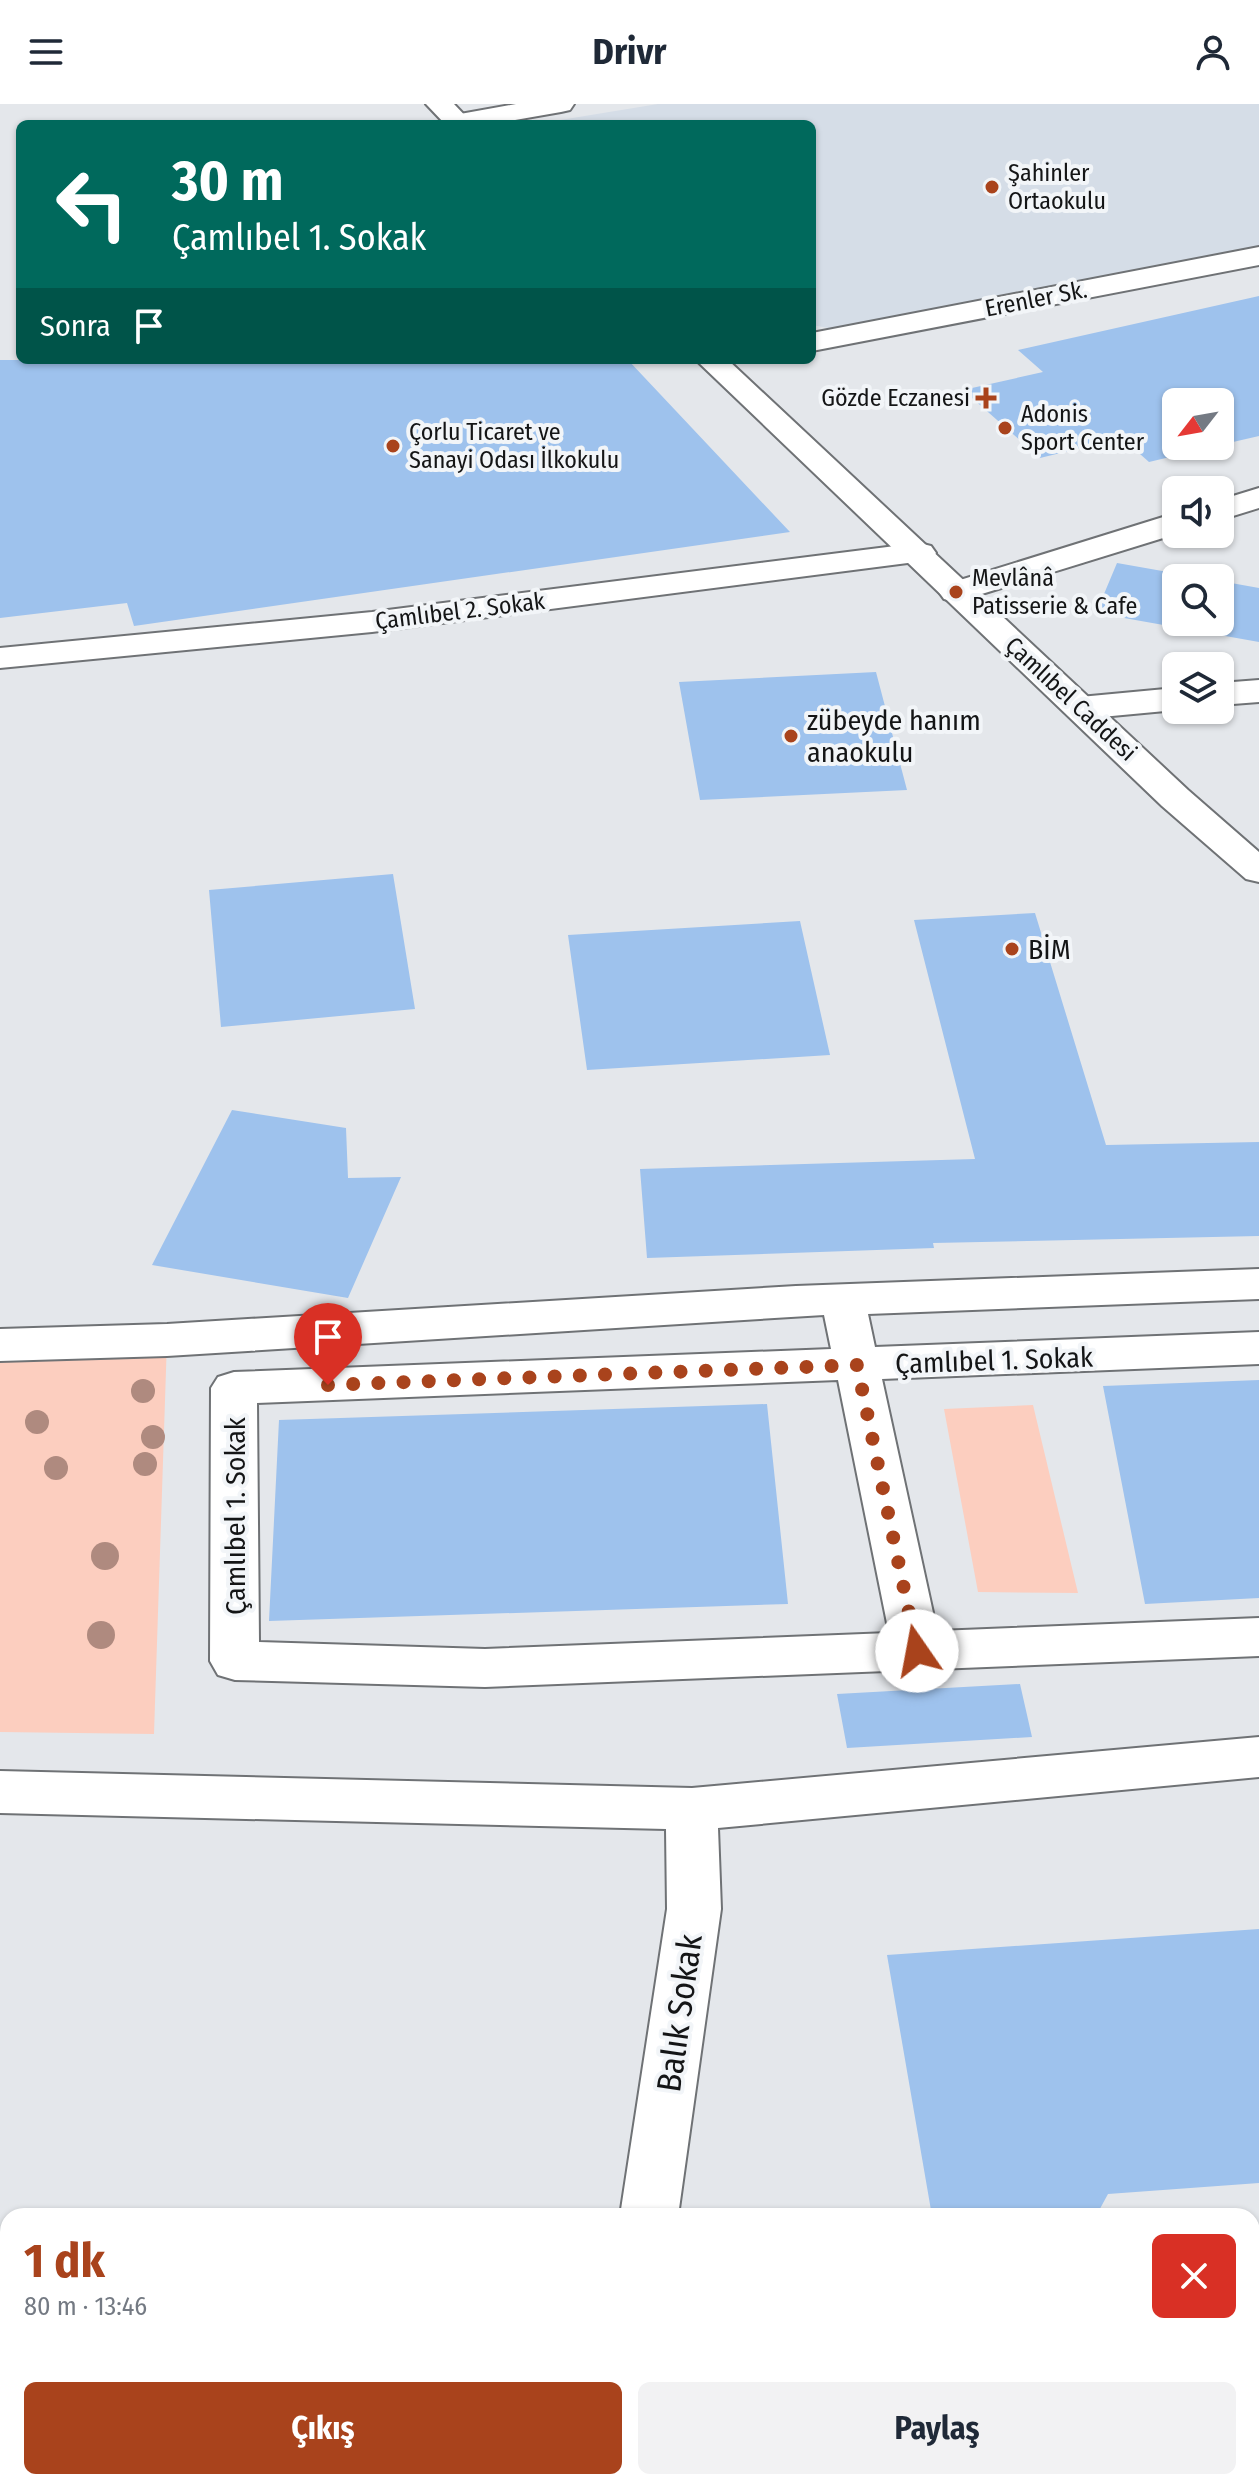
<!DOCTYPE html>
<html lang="tr">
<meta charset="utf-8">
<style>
:root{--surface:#fff;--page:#f2f2f3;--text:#1f2937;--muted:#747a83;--accent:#a9431c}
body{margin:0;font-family:"Fira Sans Condensed",sans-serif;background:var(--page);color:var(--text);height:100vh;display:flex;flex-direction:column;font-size:30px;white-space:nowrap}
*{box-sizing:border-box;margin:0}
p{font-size:26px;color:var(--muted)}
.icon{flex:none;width:44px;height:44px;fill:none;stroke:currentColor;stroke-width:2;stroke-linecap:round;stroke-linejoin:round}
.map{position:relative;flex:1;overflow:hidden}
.details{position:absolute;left:0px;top:2104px;width:1260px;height:282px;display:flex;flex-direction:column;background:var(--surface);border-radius:24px 24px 0 0;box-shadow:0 2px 6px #0004}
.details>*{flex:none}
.guide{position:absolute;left:16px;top:16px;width:800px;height:244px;border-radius:12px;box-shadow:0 2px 6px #0004;background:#00695c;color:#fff;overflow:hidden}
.needle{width:52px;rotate:239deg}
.fabs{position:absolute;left:1162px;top:284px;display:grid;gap:16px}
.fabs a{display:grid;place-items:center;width:72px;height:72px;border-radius:12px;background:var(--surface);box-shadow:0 2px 6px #0004;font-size:40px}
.pin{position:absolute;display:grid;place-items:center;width:68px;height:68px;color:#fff;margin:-82px -34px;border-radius:50% 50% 50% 0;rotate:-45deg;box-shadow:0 0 8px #0007}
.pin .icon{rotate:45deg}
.me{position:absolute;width:88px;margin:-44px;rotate:348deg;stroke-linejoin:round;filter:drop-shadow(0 0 6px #0008)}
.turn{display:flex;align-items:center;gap:28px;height:168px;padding:0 24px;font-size:36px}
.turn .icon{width:104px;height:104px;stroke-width:2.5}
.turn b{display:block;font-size:56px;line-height:68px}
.then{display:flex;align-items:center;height:76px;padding:0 24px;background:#0003;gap:16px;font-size:30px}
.round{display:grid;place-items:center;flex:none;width:84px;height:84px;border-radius:12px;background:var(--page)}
.head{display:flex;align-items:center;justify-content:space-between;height:136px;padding:0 24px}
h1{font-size:48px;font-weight:700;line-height:60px;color:var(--accent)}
.button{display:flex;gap:16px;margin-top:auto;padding:16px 24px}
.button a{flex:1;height:92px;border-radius:12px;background:var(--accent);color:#fff;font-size:32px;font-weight:700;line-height:92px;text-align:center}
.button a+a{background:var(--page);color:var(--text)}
header{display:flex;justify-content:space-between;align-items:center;height:104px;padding:0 24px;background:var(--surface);font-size:36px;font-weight:700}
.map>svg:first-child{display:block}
</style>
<header><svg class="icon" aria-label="menu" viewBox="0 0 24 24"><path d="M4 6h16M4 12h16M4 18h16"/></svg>Drivr<svg class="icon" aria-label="person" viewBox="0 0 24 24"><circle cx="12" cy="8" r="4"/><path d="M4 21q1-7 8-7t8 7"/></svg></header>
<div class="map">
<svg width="1259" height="2385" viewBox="0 0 1259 2385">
<rect width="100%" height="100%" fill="#e4e7eb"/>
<path fill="#d5dde7" d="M658,0H1259V143L834,225L812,221V20H536Z"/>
<path fill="#fccebf" d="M167,1236L154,1630L0,1628V1254Z
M1033,1301L1078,1489L978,1488L944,1305Z"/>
<path fill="#9ec2ed" d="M1259,192V332L1220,341V298H1176V342H1216L1149,358L1122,334L1040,354L963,286L1043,268L1018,246Z
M0,256H628L790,428L134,522L127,499L0,514Z
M1117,459L1202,474H1176V518H1220V477L1259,484V538L1096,509Z
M876,568L907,686L700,696L679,578Z
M393,770L415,905L221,923L209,786Z
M1035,809L1106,1041L1259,1038V1132L933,1139L934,1144L647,1154L640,1065L975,1055L914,816Z
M800,817L830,951L587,966L568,831Z
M232,1006L346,1024L348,1074L401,1073L348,1194L152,1161Z
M1259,1276V1494L1145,1500L1103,1282Z
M767,1300L788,1500L269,1517L279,1316Z
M1020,1580L1032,1633L847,1644L837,1590Z
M1259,1825V2079L1108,2090L1096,2112H932L887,1851Z"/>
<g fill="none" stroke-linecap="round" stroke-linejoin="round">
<g stroke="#6f7275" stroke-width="4">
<path id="minor" d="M516,0H574L570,6L561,8L492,20L445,18L449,12Z
M1259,143V161L812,247V229Z
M1259,384V404L1220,416V396Z
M1176,409V430L956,498L944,495L939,488L944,481Z
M919,439L931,442L936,449L931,456L372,528L0,564V544L372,508Z
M1259,576V598L1220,601V579Z
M1176,584V606L1080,615L1068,611L1062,604L1068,597L1080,593Z
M1259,1165V1195L868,1210L875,1243L1259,1228V1260L882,1275L937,1527L1259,1514V1552L485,1583L235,1576L218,1571L210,1557L211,1284L218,1273L234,1268L831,1245L824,1211L167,1252L0,1257V1225L167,1220L796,1182ZM838,1276L889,1529L485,1545L259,1538L257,1299Z
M1259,1633V1673L718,1724L721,1805L678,2112H620L667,1805L666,1725L0,1709V1667L692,1684Z
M579,2378H641L640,2385H578Z"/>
</g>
<g stroke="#6f7275" stroke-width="4">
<path id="major" d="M426,0H454L473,20H445Z
M696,256H728L1188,686L1259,748V778L1246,775L1162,702Z"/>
</g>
<use href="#minor" fill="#fff" fill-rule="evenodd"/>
<use href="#major" fill="#fff" fill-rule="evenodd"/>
</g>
<g fill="#af8a7f">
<circle cx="143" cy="1287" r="12"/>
<circle cx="37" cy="1318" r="12"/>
<circle cx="153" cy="1333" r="12"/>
<circle cx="145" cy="1360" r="12"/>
<circle cx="56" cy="1364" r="12"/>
<circle cx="105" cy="1452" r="14"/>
<circle cx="101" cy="1531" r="14"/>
</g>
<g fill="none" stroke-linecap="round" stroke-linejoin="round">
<path stroke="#a9431c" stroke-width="14" stroke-dasharray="0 25.2" d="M328,1281L857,1261L917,1547"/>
</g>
<g fill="#a9431c" stroke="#f2f5f8" stroke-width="3">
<circle cx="992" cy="83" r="8"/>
<path d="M982 282h8v8h8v8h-8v8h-8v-8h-8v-8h8z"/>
<circle cx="1005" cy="324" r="8"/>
<circle cx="393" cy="342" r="8"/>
<circle cx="956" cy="488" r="8"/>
<circle cx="791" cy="632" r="8"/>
<circle cx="1012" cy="845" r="8"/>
</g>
<g text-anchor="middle" stroke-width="8" stroke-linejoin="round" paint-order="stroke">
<g font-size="24" fill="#141516" stroke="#f2f5f8" text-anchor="start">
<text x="1008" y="77">Şahinler<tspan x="1008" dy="28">Ortaokulu</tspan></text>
<text x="970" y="302" text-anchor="end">Gözde Eczanesi</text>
<text x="1021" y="318">Adonis<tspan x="1021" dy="28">Sport Center</tspan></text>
<text x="409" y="336">Çorlu Ticaret ve<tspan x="409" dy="28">Sanayi Odası İlkokulu</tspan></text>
<text x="972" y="482">Mevlânâ<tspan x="972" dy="28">Patisserie &amp; Cafe</tspan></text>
</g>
<g font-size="24" fill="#141516" stroke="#f2f5f8">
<text transform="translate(1036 195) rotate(-11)" y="8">Erenler Sk.</text>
<text transform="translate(460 507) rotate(-7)" y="8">Çamlıbel 2. Sokak</text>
<text transform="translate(1071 595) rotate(43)" y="8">Çamlıbel Caddesi</text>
</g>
<g font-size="28" fill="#141516" stroke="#f2f5f8" text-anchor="start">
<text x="807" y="626">zübeyde hanım<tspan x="807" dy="32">anaokulu</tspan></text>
<text x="1028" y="855">BİM</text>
</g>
<g font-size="28" fill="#141516" stroke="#f2f5f8">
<text transform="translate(994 1256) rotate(-2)" y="10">Çamlıbel 1. Sokak</text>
<text transform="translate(235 1412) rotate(-90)" y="10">Çamlıbel 1. Sokak</text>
</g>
<g font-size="34" fill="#141516" stroke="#f2f5f8">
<text transform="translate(679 1909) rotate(-82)" y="12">Balık Sokak</text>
</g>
</g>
</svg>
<div class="fabs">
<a><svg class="needle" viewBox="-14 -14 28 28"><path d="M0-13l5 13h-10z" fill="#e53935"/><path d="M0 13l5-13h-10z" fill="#747a83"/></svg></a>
<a><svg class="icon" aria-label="sound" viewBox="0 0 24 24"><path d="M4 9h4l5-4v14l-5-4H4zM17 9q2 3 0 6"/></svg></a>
<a><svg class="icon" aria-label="search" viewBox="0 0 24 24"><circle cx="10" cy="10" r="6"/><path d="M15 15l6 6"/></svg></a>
<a><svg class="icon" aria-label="layers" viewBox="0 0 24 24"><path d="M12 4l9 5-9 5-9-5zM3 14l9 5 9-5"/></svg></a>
</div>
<div class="pin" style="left:328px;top:1281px;background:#d93025"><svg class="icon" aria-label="arrive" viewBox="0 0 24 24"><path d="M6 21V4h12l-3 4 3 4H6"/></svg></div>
<svg class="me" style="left:917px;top:1547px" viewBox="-20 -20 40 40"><circle r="19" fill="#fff"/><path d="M0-13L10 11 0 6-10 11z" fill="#a9431c"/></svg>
<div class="guide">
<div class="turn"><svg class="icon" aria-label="left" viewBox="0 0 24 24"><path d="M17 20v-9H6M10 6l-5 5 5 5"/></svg><div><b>30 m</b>Çamlıbel 1. Sokak</div></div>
<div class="then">Sonra<svg class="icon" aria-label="arrive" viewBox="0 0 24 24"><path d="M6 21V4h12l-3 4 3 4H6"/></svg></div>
</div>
<section class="details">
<div class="head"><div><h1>1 dk</h1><p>80 m · 13:46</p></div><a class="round" style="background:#d93025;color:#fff"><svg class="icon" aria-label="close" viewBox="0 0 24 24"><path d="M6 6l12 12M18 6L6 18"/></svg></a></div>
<div class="button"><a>Çıkış</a><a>Paylaş</a></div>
</section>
</div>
